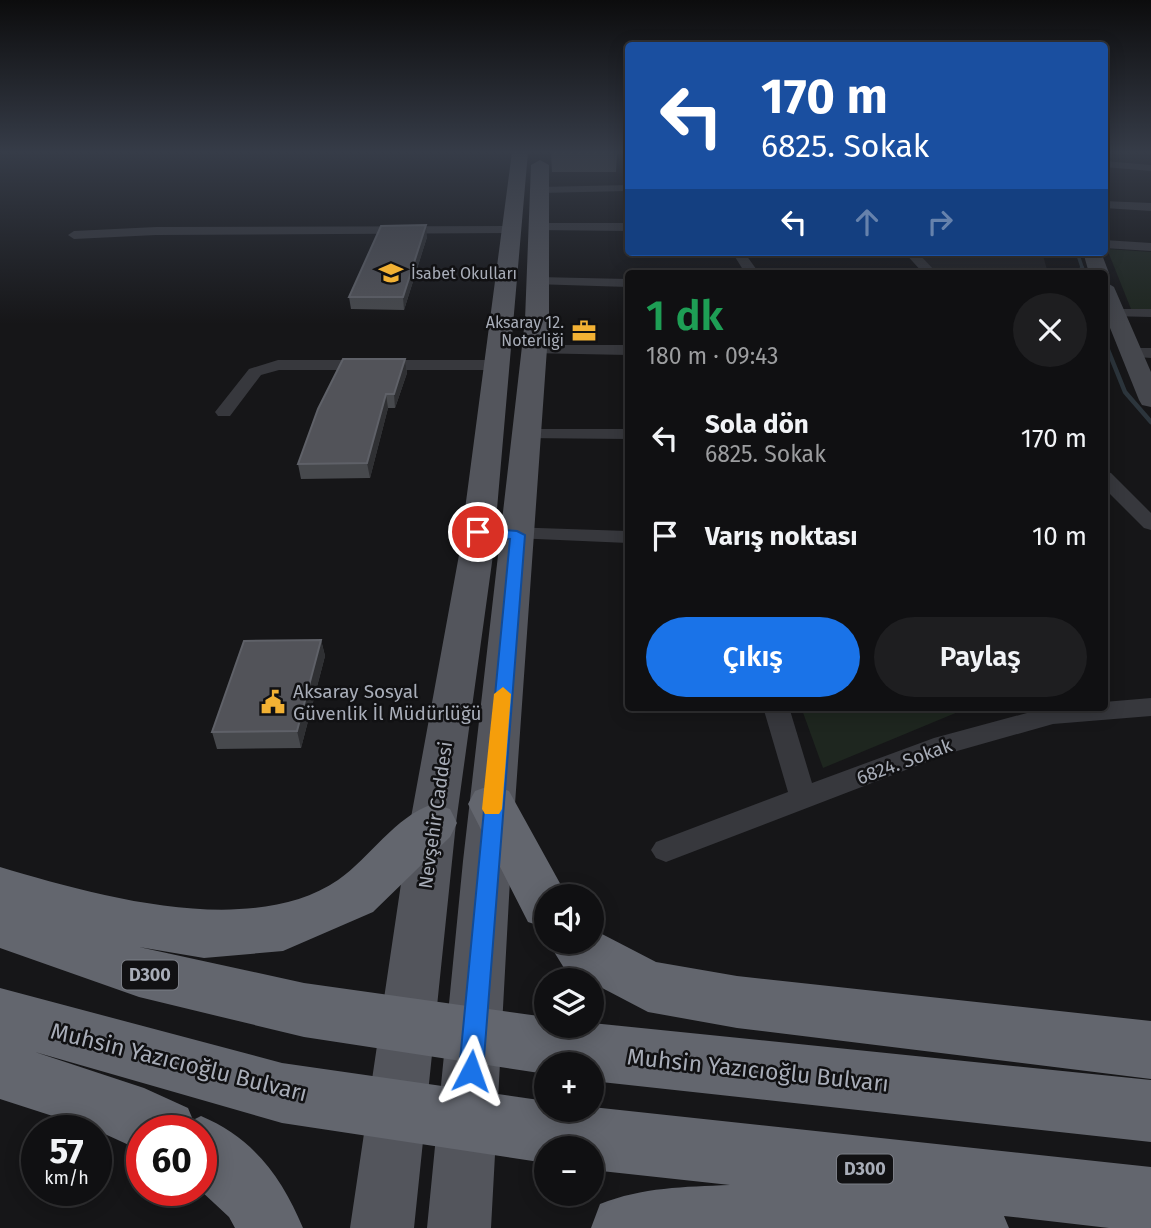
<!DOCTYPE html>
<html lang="tr">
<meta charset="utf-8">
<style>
:root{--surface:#101012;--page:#1e1e20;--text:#f1f3f6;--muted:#9c9d9f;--line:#303032;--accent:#1a73e8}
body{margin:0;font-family:"Fira Sans",sans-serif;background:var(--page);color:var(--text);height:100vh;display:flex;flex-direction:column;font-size:26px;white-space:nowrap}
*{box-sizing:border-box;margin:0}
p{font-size:23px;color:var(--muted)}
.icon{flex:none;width:38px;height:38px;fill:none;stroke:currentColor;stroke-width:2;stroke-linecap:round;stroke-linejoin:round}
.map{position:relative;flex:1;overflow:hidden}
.panel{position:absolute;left:625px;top:270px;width:483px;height:441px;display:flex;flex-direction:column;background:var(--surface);border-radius:7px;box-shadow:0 4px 18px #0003,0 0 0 2px var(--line)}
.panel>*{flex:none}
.hud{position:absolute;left:625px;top:42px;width:483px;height:214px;border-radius:7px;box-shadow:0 4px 18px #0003,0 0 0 2px var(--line);background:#1a4fa0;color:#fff;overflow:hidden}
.buttons{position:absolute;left:534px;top:884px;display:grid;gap:14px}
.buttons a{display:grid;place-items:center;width:70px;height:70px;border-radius:50%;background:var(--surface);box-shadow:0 4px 18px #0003,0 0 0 2px var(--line);font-size:35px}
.speed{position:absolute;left:21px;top:1115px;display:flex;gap:14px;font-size:35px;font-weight:700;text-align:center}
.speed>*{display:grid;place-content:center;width:91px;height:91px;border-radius:50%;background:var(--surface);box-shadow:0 4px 18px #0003,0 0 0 2px var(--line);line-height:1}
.speed small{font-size:18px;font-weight:400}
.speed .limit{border:10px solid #d22;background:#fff;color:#111}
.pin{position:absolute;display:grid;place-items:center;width:60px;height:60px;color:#fff;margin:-30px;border:4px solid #fff;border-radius:50%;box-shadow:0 2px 7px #0007}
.me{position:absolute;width:77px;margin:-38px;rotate:4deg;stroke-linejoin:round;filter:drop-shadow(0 0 5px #0008)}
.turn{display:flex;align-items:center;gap:24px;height:147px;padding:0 21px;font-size:32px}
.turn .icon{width:91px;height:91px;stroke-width:2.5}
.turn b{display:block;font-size:49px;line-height:60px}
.lanes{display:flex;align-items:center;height:66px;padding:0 21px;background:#0003;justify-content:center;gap:35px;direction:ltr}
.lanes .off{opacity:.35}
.round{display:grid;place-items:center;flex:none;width:74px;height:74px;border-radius:37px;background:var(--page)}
.headline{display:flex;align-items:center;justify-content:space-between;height:119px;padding:0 21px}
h1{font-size:42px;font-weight:600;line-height:52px;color:#1e9e55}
.primary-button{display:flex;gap:14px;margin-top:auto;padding:14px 21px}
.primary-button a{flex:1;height:80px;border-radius:42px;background:var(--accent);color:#fff;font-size:28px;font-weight:600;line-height:80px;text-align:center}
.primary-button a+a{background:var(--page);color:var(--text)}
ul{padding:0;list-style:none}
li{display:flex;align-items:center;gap:21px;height:98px;padding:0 21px}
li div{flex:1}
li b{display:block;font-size:26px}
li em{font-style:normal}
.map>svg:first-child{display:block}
</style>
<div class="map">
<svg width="1151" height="1228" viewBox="0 0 1151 1228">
<rect width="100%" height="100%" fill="#161618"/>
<path fill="#222225" d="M914,252H1042L1048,273H935Z"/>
<path fill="#1e261f" d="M1107,249L1151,252V309H1131Z
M801,707H970L823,768Z"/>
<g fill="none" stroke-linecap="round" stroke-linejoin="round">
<path stroke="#2c353c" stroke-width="3.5" d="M1077,252L1083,270"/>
<path stroke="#2c353c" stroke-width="4.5" d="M1082,268L1084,273
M1104,340L1125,392L1151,422"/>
<path fill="#37383d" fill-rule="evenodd" d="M1104,161L1151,165V171L1104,167Z
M628,185V191L540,193L534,190L540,187Z
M1104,201L1151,203V211L1104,208Z
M539,223H628V231L535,230L533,227Z
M512,226L516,227V233L156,235L74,239L68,235L74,231L156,227Z
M1104,240L1151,243V251L1104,248Z
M732,252H744L759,273H745Z
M904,252H917L937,273H923Z
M538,277L628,279V287L533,284V278Z
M1115,309H1151V317L1110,316L1108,313Z
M535,345H628V355L529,353L527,350Z
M1131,348H1151V358L1125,356V350Z
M278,360H497L505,365L497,370H279L261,375L230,416H218L215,412L249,369Z
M527,429H628V439L521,438L518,434L521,430Z
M1104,471L1111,473L1151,513V530L1144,528L1104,488Z
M478,526L628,531V543L471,536L468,532Z
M1151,698V716L1053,724L950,753L666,862L656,858L651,850L656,842L788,792L763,707H789L812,783L934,738L1049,707H1104V702Z"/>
<path fill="#45474d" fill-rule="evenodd" d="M1083,252H1101L1109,273L1106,277L1104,273H1089Z
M1104,281L1114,287L1151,372V407L1142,405L1139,400L1104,313Z"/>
<path fill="#53555c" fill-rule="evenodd" d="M512,152H528L493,555L456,823L414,1228H350L410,823L459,555Z
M540,160L549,165V320L511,861L491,1228H427L463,861L525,320L531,165Z"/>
<path fill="#63666e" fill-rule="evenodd" d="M492,785L509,791L567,896H546V928L528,922L468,804L475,791Z
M433,804L450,809L457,823L450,837L373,912L283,951L204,958L139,947L304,983L546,1017V1026L592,1023L1151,1080V1142L592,1081V1064H546V1074L304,1037L139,997L0,948V867C94,895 250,940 338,880C371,857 394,817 433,804Z
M592,924L602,934L656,962L737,976L1151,1021V1079L737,1028L648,1012L564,968L548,942H592Z
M0,988L282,1063L546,1101V1110L592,1107L1151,1167V1228H1109L1004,1216L1009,1228H591L600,1204C643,1187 684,1187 730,1185L592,1170V1148H546V1163L282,1123L35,1052L144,1088L188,1108L193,1120L201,1116C253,1138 282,1177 303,1228H235L229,1217L200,1190L201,1130H142V1151L96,1130L0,1099Z"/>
</g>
<path fill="#47494d" d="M551,152H617L616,172H552Z
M427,237L404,310L351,309L349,297Z
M405,359L407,373L395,408H388L370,478L301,479L298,464Z
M321,640L325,656L301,748L217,749L212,732Z"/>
<path fill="#2f3033" d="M426,225L427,237L404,310L403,297Z
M405,359L407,373L395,408L394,394Z
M386,394L388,408L370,478L367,463Z
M321,640L325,656L301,748L297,731Z"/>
<path fill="#525359" stroke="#5f6168" stroke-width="2" d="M551,152H617V153H551Z
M426,225L403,297H349L381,226Z
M343,359H405L394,394H386L367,463L298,464L318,409Z
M321,640L297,731L212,732L244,641Z"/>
<linearGradient id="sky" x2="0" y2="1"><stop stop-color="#0c0c0d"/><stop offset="0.47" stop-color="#363c48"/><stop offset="1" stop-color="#363c48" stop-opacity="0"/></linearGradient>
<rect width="1151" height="324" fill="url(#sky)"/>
<path fill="#1a73e8" stroke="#114b97" stroke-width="2" d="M478,528L517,531L525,535L483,1071L480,1079L471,1083L462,1079L459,1071L510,539L473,535V529Z"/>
<path fill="#f59e0b" d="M503,687L511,694L502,809L499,814H485L482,809L494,694Z"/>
<defs>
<g id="school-bare" transform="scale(1.89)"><path d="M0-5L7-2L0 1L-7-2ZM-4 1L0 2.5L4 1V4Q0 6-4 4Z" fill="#f2b134" stroke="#111113" stroke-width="2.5" paint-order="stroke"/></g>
<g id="office-bare" transform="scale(1.89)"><path d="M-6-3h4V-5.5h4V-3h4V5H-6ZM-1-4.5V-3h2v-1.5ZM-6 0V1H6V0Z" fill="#f2b134" stroke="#111113" stroke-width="2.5" paint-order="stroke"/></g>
<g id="civic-bare" transform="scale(1.89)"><path d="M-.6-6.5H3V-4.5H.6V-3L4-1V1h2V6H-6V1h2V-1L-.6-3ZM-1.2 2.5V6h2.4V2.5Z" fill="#f2b134" stroke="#111113" stroke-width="2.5" paint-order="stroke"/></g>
</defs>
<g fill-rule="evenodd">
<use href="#school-bare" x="391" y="273"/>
<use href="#office-bare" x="584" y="331"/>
<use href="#civic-bare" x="273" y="702"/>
</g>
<g text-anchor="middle" stroke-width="5" stroke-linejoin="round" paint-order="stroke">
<g font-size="16" fill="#a8adb8" stroke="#111113" text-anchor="start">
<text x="411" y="279">İsabet Okulları</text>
<text x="564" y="328" text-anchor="end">Aksaray 12.<tspan x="564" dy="18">Noterliği</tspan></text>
</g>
<g fill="#111113" stroke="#7b7e86" stroke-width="2">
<rect x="122" y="960.5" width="56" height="29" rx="5"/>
<rect x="837" y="1154.5" width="56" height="29" rx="5"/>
</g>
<g font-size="18" font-weight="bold" fill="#a8adb8">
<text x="150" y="981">D300</text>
<text x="865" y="1175">D300</text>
</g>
<g font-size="19" fill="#a8adb8" stroke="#111113" text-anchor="start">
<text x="293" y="698">Aksaray Sosyal<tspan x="293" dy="22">Güvenlik İl Müdürlüğü</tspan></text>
</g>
<g font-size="19" fill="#a8adb8" stroke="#111113">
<text transform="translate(904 761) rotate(-20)" y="7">6824. Sokak</text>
<text transform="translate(435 815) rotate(-82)" y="7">Nevşehir Caddesi</text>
</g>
<g font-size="23" fill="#a8adb8" stroke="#111113">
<text transform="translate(179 1062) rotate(14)" y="8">Muhsin Yazıcıoğlu Bulvarı</text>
<text transform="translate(758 1070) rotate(6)" y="8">Muhsin Yazıcıoğlu Bulvarı</text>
</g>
</g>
</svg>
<div class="buttons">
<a><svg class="icon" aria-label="sound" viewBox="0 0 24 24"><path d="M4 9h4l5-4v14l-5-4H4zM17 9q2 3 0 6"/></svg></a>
<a><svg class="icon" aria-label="layers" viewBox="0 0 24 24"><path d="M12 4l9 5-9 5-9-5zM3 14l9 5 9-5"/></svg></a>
<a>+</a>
<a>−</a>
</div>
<div class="speed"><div>57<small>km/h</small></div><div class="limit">60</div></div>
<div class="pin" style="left:478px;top:532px;background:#d93025"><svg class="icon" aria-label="arrive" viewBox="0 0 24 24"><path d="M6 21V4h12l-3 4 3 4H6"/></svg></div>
<svg class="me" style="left:471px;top:1071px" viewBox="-20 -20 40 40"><path d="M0-17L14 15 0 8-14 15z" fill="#1a73e8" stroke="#fff" stroke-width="4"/></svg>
<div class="hud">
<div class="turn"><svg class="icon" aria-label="left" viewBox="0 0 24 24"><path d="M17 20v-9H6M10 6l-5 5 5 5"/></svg><div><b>170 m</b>6825. Sokak</div></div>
<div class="lanes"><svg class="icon" aria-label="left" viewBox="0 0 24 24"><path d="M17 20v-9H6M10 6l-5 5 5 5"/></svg><svg class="icon off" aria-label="ahead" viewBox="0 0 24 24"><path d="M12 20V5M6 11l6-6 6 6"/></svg><svg class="icon off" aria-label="right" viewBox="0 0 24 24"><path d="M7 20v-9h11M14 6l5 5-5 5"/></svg></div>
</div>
<section class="panel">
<div class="headline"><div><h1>1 dk</h1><p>180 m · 09:43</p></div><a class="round"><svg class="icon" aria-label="close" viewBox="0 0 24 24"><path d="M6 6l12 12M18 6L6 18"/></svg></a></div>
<ul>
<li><svg class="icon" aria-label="left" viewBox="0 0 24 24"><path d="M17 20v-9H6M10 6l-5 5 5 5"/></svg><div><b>Sola dön</b><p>6825. Sokak</p></div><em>170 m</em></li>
<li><svg class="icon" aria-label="arrive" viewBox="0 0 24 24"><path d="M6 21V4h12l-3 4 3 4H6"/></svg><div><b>Varış noktası</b></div><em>10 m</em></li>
</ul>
<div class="primary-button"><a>Çıkış</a><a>Paylaş</a></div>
</section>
</div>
